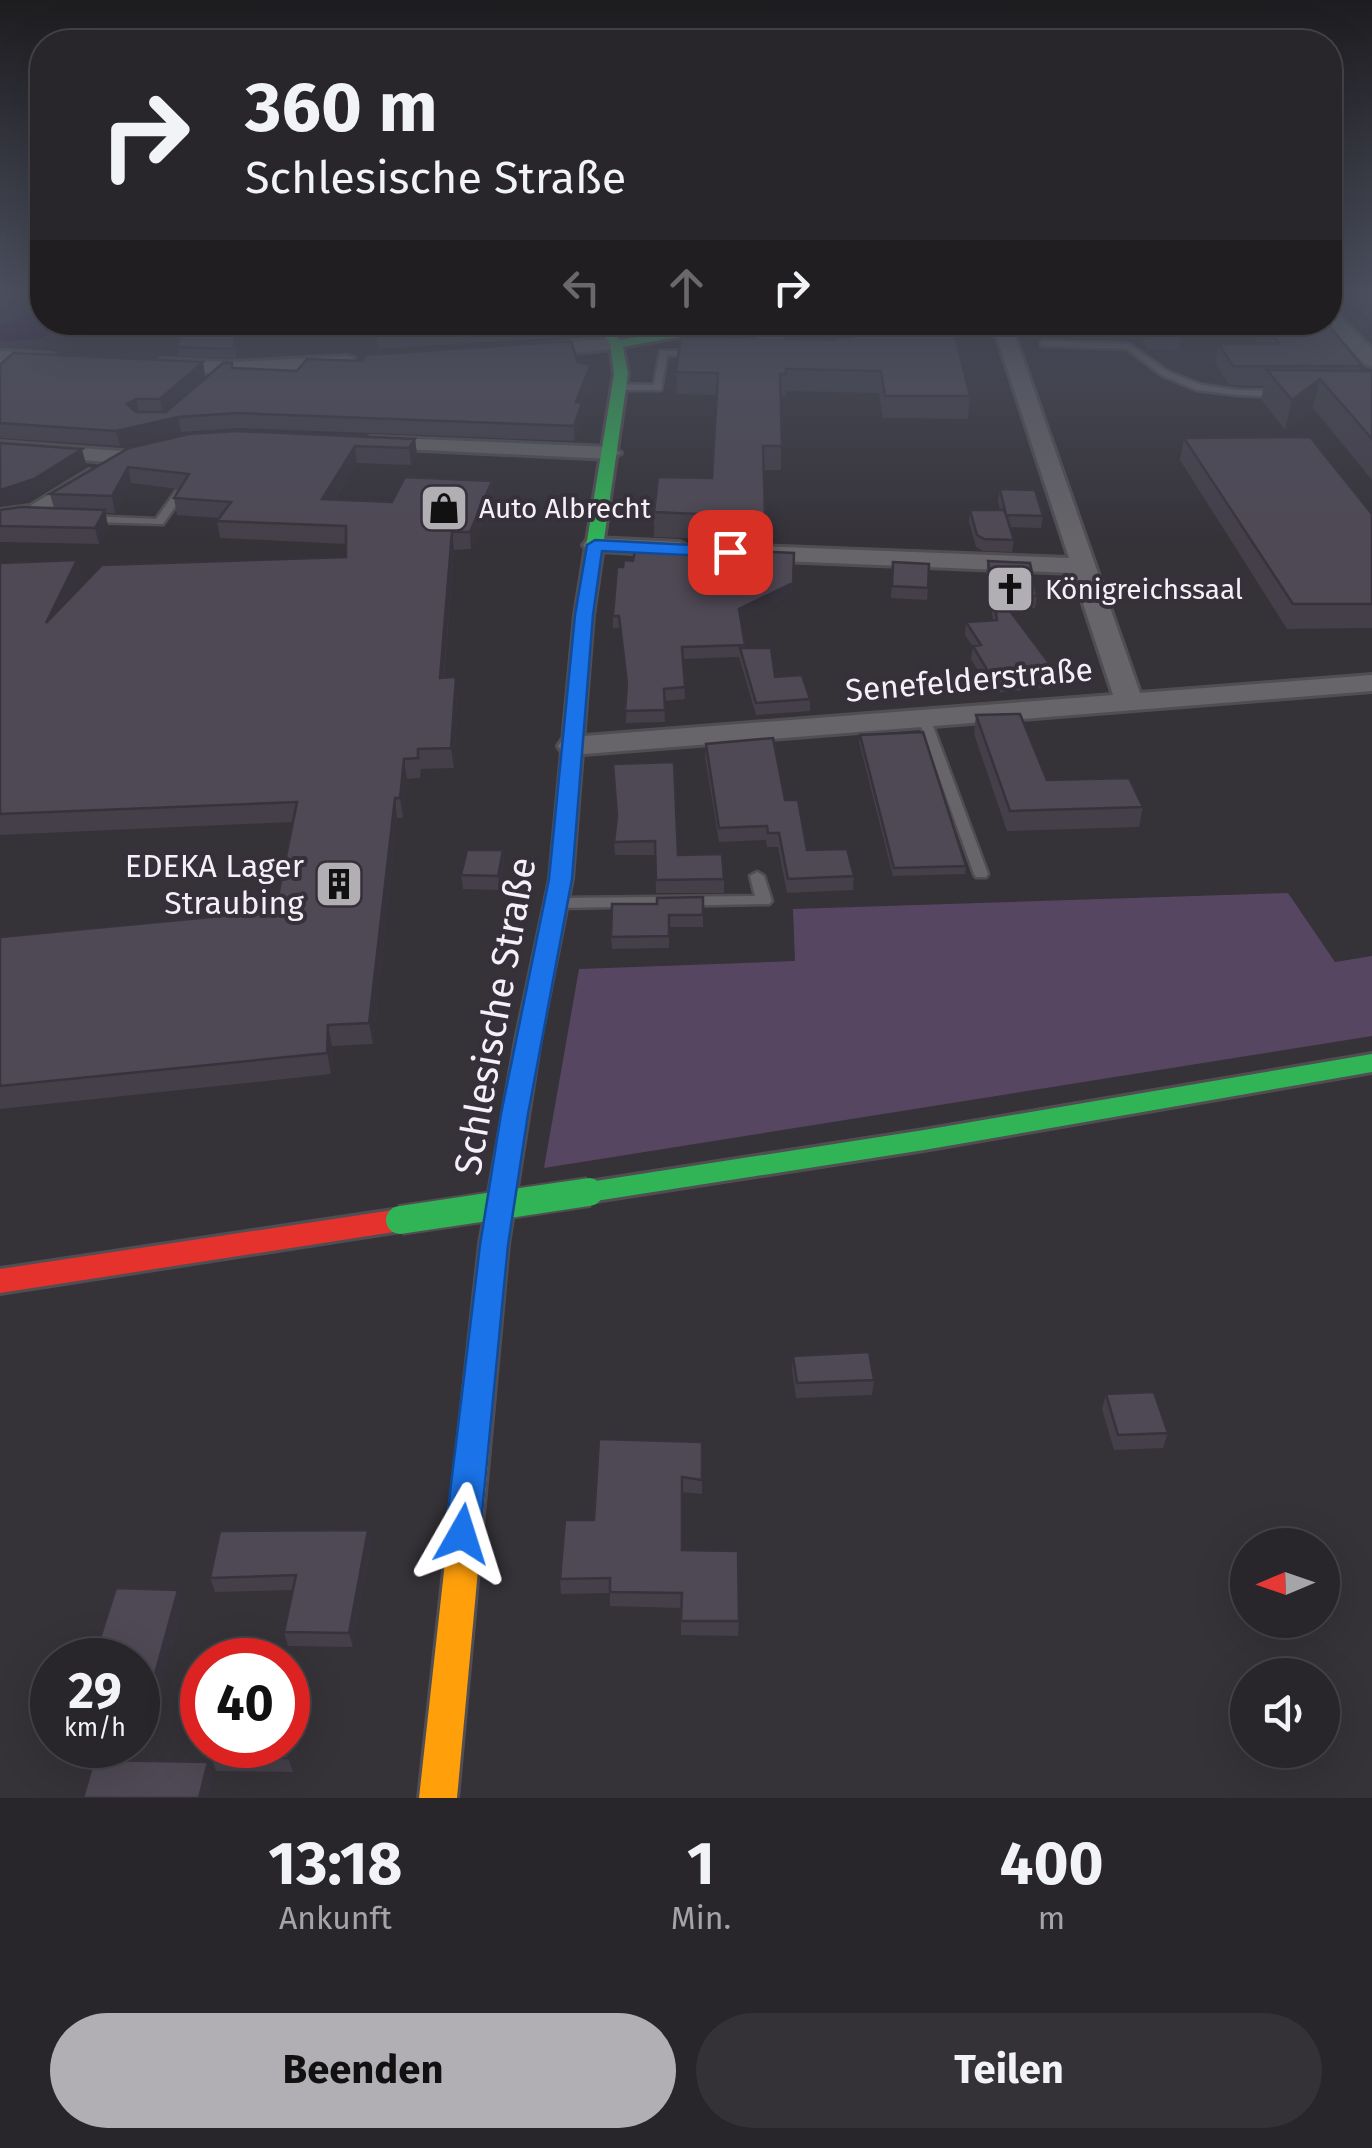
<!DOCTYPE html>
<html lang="de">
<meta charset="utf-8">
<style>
:root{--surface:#28262a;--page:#343236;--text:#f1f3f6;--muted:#a5a5a8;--line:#444347;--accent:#b1aeb4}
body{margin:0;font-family:"Fira Sans",sans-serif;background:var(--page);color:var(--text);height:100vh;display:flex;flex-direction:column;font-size:38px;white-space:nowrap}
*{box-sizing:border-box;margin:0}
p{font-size:32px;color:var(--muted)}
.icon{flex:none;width:55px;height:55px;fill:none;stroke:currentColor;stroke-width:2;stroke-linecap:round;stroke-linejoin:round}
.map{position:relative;height:1798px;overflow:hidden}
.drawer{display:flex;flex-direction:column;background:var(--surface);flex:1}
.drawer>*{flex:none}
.hud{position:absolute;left:30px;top:30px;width:1312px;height:305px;border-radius:40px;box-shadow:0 10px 40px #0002,0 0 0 2px var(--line);background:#28262a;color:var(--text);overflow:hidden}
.needle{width:65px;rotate:268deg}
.controls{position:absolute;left:1230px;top:1528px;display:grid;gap:20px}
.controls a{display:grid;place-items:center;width:110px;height:110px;border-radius:50%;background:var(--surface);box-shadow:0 10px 40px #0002,0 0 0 2px var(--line);font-size:50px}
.speed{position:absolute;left:30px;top:1638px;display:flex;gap:20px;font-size:50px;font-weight:700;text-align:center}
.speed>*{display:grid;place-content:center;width:130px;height:130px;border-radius:50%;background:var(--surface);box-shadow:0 10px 40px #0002,0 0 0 2px var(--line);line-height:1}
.speed small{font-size:25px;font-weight:400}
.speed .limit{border:15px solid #d22;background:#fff;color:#111}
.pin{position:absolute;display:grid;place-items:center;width:85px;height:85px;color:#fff;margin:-42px;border-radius:20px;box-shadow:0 5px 15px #0006}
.me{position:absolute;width:110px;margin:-55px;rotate:6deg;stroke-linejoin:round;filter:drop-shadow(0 0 8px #0008)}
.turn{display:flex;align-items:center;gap:35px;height:210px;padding:0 50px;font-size:45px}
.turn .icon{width:130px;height:130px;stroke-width:2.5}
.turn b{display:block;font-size:70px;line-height:85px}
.lanes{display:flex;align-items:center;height:95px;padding:0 50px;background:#0003;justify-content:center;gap:50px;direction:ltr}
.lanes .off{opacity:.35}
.eta{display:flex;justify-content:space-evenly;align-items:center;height:170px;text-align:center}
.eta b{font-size:60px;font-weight:700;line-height:70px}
.action{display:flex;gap:20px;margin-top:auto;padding:20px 50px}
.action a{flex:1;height:115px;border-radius:60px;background:var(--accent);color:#111;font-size:40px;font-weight:700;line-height:115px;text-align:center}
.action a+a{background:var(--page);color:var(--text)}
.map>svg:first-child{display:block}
</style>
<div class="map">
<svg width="1372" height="1798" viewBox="0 0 1372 1798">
<rect width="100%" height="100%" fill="#353238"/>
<path fill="#574662" d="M1288,893L1335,962L1372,956V1036L544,1168L579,969L795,961L793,909Z"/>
<path fill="#30183e" d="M42,306V322L70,323L40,339L0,342V327Z"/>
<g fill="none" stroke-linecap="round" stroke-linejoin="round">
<g stroke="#514e53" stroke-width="5">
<path id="lane" d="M1044,341L1129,344L1169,372L1202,385L1237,390L1283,391L1288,394L1283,397L1237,395L1197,390L1163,376L1127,349L1041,346V342Z
M702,350V354L699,355H667L661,390H618L613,387L618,384L654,385L660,351Z
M176,491L185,493L163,524L89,522L84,519L89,516L156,519Z
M924,714L930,718L988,874L986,877H976L974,874L918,718Z
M757,872L764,876L772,901L769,904L561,908L553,903L561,898L755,896L750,876Z"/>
</g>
<g stroke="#514e53" stroke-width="6">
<path id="street" d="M1330,312L1336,313L1372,349V366L1365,364L1325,322H1330Z
M992,322H1010L1140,693L1372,675V691L572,755L562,752L558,746L562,740L572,737L1113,695L1073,573L754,560L742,553L754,546L1069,558Z
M616,338L623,340V348L531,357L522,351L531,345Z
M0,351L52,354L61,360L52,366L0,363Z
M347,356L354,358V366L233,374L161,371L152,365L161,359L233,362Z
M370,437L610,447L621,453L610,459L363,447L360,443Z
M0,442L122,451L133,457L122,463L0,454Z
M89,470L100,477L97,482L44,517L0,524V510L30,506Z
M595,538L680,542L692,549L680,556L587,550L583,545L587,540Z"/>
</g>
<g stroke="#514e53" stroke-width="6">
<path id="fast" d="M595,322H608L619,340L727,322H760L623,347L628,374L593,615L572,879L540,1040L508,1244L504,1252L494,1255L484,1252L480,1244L516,1040L550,879L575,615L614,374L610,344Z
M1372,1054V1072L924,1150L589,1202L579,1199L575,1192L579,1185L589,1182L924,1130Z"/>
</g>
<g stroke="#514e53" stroke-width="6">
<path id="slow" d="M494,1233L504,1236L508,1244L457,1798H419L480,1244L484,1236Z"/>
</g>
<g stroke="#514e53" stroke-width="6">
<path id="jam" d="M400,1209L410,1212L414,1220L410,1228L400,1231L0,1293V1269Z"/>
</g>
<use href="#lane" fill="#676569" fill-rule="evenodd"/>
<use href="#street" fill="#676569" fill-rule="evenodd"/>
<use href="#fast" fill="#30b455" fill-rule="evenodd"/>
<use href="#slow" fill="#ff9f0a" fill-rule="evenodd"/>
<use href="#jam" fill="#e5322d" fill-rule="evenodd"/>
<g stroke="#514e53" stroke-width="32" stroke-linecap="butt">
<path id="fast-bridge" d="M400,1220L589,1192"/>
</g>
<use href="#fast-bridge" stroke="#30b455" stroke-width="28"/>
</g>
<path fill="#443f49" d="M1342,291H1372V322Z
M375,322H566L567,337L378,349Z
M848,322H952L970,396L968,419L883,418L879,393L786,391V396H781V470H764V541L654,537V512L712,478L717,395L677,394L676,372L786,339L834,340L848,337Z
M1104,322H1173L1181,336L1179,350L1148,349L1139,333L1109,332Z
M1241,322H1326L1362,366L1361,371H1372V480L1313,408L1285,430L1261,399L1264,386L1229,385L1215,363L1219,344H1259Z
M236,323L237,331L236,358L179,356L177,347Z
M362,361L578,363L591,378L582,403L583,417L574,441L239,428L181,432L120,446L0,438V365L205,376L165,412L233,368L297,371Z
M1184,438L1372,514V628L1287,629L1180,460Z
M415,439L417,455L411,465L357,463L335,499L392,502L492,481L493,498L471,549L454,550L444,678L458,697L454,768L421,769L420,778L407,779L403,818H397L373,1044L332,1046L331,1074L0,1109V937L275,911L292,822L0,835V563L77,560L81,578L74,594L346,557V544L220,538L217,521L219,518L177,515L174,498L179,489L131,483L115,513H105L108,526L99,544L0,542V510L54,508L50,494L129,448Z
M1000,489L1043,516L1041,528L1010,527L1014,540L1012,552L983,551L976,547L969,522L970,510H1000L998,501Z
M988,561L1037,596L1035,608L1008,607L1058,675L1056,687L992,693L971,659L973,647L965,635L966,622L993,620L986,573Z
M893,562L928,588L927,600L891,598Z
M793,594L741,620L745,648L775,677L810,699V711L756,715L739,657L683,659L685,699L664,701L665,722L626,723L627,689L620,628H613V616Z
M976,715L1047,780L1143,807L1139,827L1007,831L974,734Z
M860,735L966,866L965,874L893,876L859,742Z
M706,744L785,800L807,850L854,876L853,890L787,893L778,847H767L766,840L719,842L705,757Z
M617,819L724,879V893H656L655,855H615L614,842Z
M503,850L504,864L499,890L463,889L461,875Z
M703,897V927H669V948L612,949L611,937L657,904Z
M793,1356L874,1380L872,1395L796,1398L792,1370Z
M1106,1394L1168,1433L1163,1448L1114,1450L1102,1409Z
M702,1442V1494L682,1492V1550L739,1621L738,1636L681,1635V1608L610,1606V1593L561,1594L560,1579L594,1520Z
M368,1530L371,1544L353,1647L288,1646L284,1632L293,1590L215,1592L210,1578Z
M178,1590L184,1604L150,1728H138V1660Z
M304,1676L308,1690L293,1772L216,1771L211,1757Z"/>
<path fill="#37333c" d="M203,362L205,376L163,414L160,399Z
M591,364V378L577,417L576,402Z
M1320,379L1313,408L1285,430L1292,400Z
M136,399L139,413L130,419L127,404Z
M582,403L583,417L574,441V426Z
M178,417L181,432L120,446L116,431Z
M415,439L417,455L411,465L409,448Z
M355,446L357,463L324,516L322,499Z
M82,449L86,464L38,495L0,507V490Z
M128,467L131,483L115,513L112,496Z
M492,481L493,498L471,549L470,532Z
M105,510L108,526L99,544L95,528Z
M452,532L454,550L442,697L440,678Z
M77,560L81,578L51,642L46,623Z
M793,583V594L739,621V609Z
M456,677L458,697L454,768L451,748Z
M404,759L407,779L403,818L400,798Z
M395,798L397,818L373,1044L369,1023Z
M503,850L504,864L499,890L498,876Z
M328,1025L332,1046L331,1074L327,1053Z
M368,1530L371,1544L353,1647L349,1633Z
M178,1590L184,1604L150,1728L144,1714Z
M304,1676L308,1690L293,1772L288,1758Z
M208,1762L213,1776L208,1798H199Z"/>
<path fill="#4f4955" stroke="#37333c" stroke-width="2.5" d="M1362,291H1372V301Z
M375,322H566V323L376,334Z
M756,322H786V339L834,340V337H852L850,322H952L970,396H885L881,371L786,369V374H780L782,446H763L765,517L654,512L658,477L712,478L718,373L676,372L681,337L755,338Z
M1143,322H1173L1181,336H1150Z
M1261,322H1326L1362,366H1233L1219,344H1280Z
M236,323L234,349L177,347L182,328Z
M571,341L578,363L591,364L576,402L582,403L574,426L237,413L178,417L116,431L0,423V365L13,353L203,362L160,399H136L127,404L136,412H166L223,363H232V368L297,371L307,359L362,361L366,355Z
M1267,370L1372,371V439L1320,379L1292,400Z
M236,431L415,439L409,448L355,446L322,499L392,502L405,477L492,481L470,532H452L440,678L456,677L451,748L418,749V758L404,759L400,798H395L369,1023L328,1025L327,1053L0,1086V937L275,911L297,802L0,814V563L77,560L46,623L102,565L346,557V526L217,521L231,502L174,498L189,474L128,467L112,496L50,494L129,448L189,434Z
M1310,437L1372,514V604H1293L1184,438Z
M0,443L82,449L34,479L0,490Z
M1000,489L1035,490L1043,516L1006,515L1014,540L984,539L977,535L970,510H1004L1006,515Z
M21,507L105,510L95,528L0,526V510Z
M636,546L794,553L793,583L739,609L745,645L682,647L685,687L664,689L665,710L625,711L627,683L619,616H613L617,567H623L624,560L633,561Z
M988,561L1030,563L1037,596L998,595L1058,675L993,680L973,646L981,645L966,622L997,620Z
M893,562L929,564L928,588L892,586Z
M740,648H771L775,677L802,675L810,699L756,703Z
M1020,714L1047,780L1129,778L1143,807L1010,811L976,715Z
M923,732L966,866L894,868L860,735Z
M773,738L785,800H798L807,850L847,849L854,876L788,879L779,833H768L767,826L719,828L706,744Z
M674,762L678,855L722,854L724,879L656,880L655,841L614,842L617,816L613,764Z
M467,850H503L498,876L461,875Z
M703,897V915H669V936L611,937L612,904H657V898Z
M869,1352L874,1380L797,1383L793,1356Z
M1154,1392L1168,1433L1118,1435L1106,1394Z
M599,1439L702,1442V1480L682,1477V1550L738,1551L739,1621H681L682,1593L610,1592V1578L560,1579L565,1520H594Z
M368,1530L349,1633L284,1632L296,1575L210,1578L220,1531Z
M116,1588L178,1590L144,1714H138V1660H93Z
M288,1676H304L288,1758L211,1757L214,1745H288Z
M94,1760L208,1762L199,1798H83Z"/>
<linearGradient id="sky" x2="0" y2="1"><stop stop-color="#1d1c1f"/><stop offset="0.54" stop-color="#4b4f5e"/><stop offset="1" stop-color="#4b4f5e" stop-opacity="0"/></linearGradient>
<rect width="1372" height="543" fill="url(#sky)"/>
<path fill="#1a73e8" stroke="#114b97" stroke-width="2.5" d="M595,540L730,547L738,552L730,557L602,551L593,615L572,879L528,1114L508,1245L480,1534L475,1546L462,1550L450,1546L445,1534L480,1245L501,1114L549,879L575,615L587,545Z"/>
<defs>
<g id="shop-square" transform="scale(2.5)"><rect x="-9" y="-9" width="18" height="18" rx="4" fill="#b1aeb4" stroke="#36303a"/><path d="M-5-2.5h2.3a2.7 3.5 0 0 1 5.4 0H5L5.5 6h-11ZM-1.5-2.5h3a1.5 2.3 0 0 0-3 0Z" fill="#111"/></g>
<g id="church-square" transform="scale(2.5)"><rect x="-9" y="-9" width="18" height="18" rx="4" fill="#b1aeb4" stroke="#36303a"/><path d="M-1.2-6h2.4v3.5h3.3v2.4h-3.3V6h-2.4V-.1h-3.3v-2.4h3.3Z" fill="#111"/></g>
<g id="building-square" transform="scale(2.5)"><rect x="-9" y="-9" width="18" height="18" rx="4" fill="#b1aeb4" stroke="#36303a"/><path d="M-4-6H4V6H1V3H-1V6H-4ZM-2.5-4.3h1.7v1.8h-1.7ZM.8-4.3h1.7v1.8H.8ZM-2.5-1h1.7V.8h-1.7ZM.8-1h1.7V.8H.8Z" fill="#111"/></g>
</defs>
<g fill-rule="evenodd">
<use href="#shop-square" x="444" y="508"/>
<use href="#church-square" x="1010" y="589"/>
<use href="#building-square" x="339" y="884"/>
</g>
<g text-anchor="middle" stroke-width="8" stroke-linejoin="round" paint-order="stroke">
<g font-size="28" fill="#f4f0f6" stroke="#36303a" text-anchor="start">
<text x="479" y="518">Auto Albrecht</text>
<text x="1045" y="599">Königreichssaal</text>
</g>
<g font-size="32" fill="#f4f0f6" stroke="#36303a">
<text transform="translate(969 680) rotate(-5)" y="11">Senefelderstraße</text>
</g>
<g font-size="32" fill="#f4f0f6" stroke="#36303a" text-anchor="end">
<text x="304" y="877">EDEKA Lager<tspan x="304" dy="37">Straubing</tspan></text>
</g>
<g font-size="38" fill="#f4f0f6" stroke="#36303a">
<text transform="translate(495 1016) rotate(-80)" y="13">Schlesische Straße</text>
</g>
</g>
</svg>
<div class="controls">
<a><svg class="needle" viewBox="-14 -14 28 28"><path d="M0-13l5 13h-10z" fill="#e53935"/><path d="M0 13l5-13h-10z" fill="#a5a5a8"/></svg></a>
<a><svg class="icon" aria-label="sound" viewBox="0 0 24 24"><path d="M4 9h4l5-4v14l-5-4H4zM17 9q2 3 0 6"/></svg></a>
</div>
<div class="speed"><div>29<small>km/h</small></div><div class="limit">40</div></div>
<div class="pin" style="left:730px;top:552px;background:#d93025"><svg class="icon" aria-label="arrive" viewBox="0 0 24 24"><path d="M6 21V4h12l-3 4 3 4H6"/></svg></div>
<svg class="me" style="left:462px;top:1534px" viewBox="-20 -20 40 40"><path d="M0-17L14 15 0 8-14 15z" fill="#1a73e8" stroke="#fff" stroke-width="4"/></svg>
<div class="hud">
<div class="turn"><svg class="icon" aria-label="right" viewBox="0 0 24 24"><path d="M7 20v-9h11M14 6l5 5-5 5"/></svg><div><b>360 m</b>Schlesische Straße</div></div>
<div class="lanes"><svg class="icon off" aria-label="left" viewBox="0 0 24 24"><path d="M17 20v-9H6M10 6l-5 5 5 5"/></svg><svg class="icon off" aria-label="ahead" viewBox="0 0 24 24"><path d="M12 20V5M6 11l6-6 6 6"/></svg><svg class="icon" aria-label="right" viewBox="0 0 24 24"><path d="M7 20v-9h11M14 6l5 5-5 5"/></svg></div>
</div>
</div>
<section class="drawer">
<div class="eta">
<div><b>13:18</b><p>Ankunft</p></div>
<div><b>1</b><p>Min.</p></div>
<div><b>400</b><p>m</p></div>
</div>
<div class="action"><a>Beenden</a><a>Teilen</a></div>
</section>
